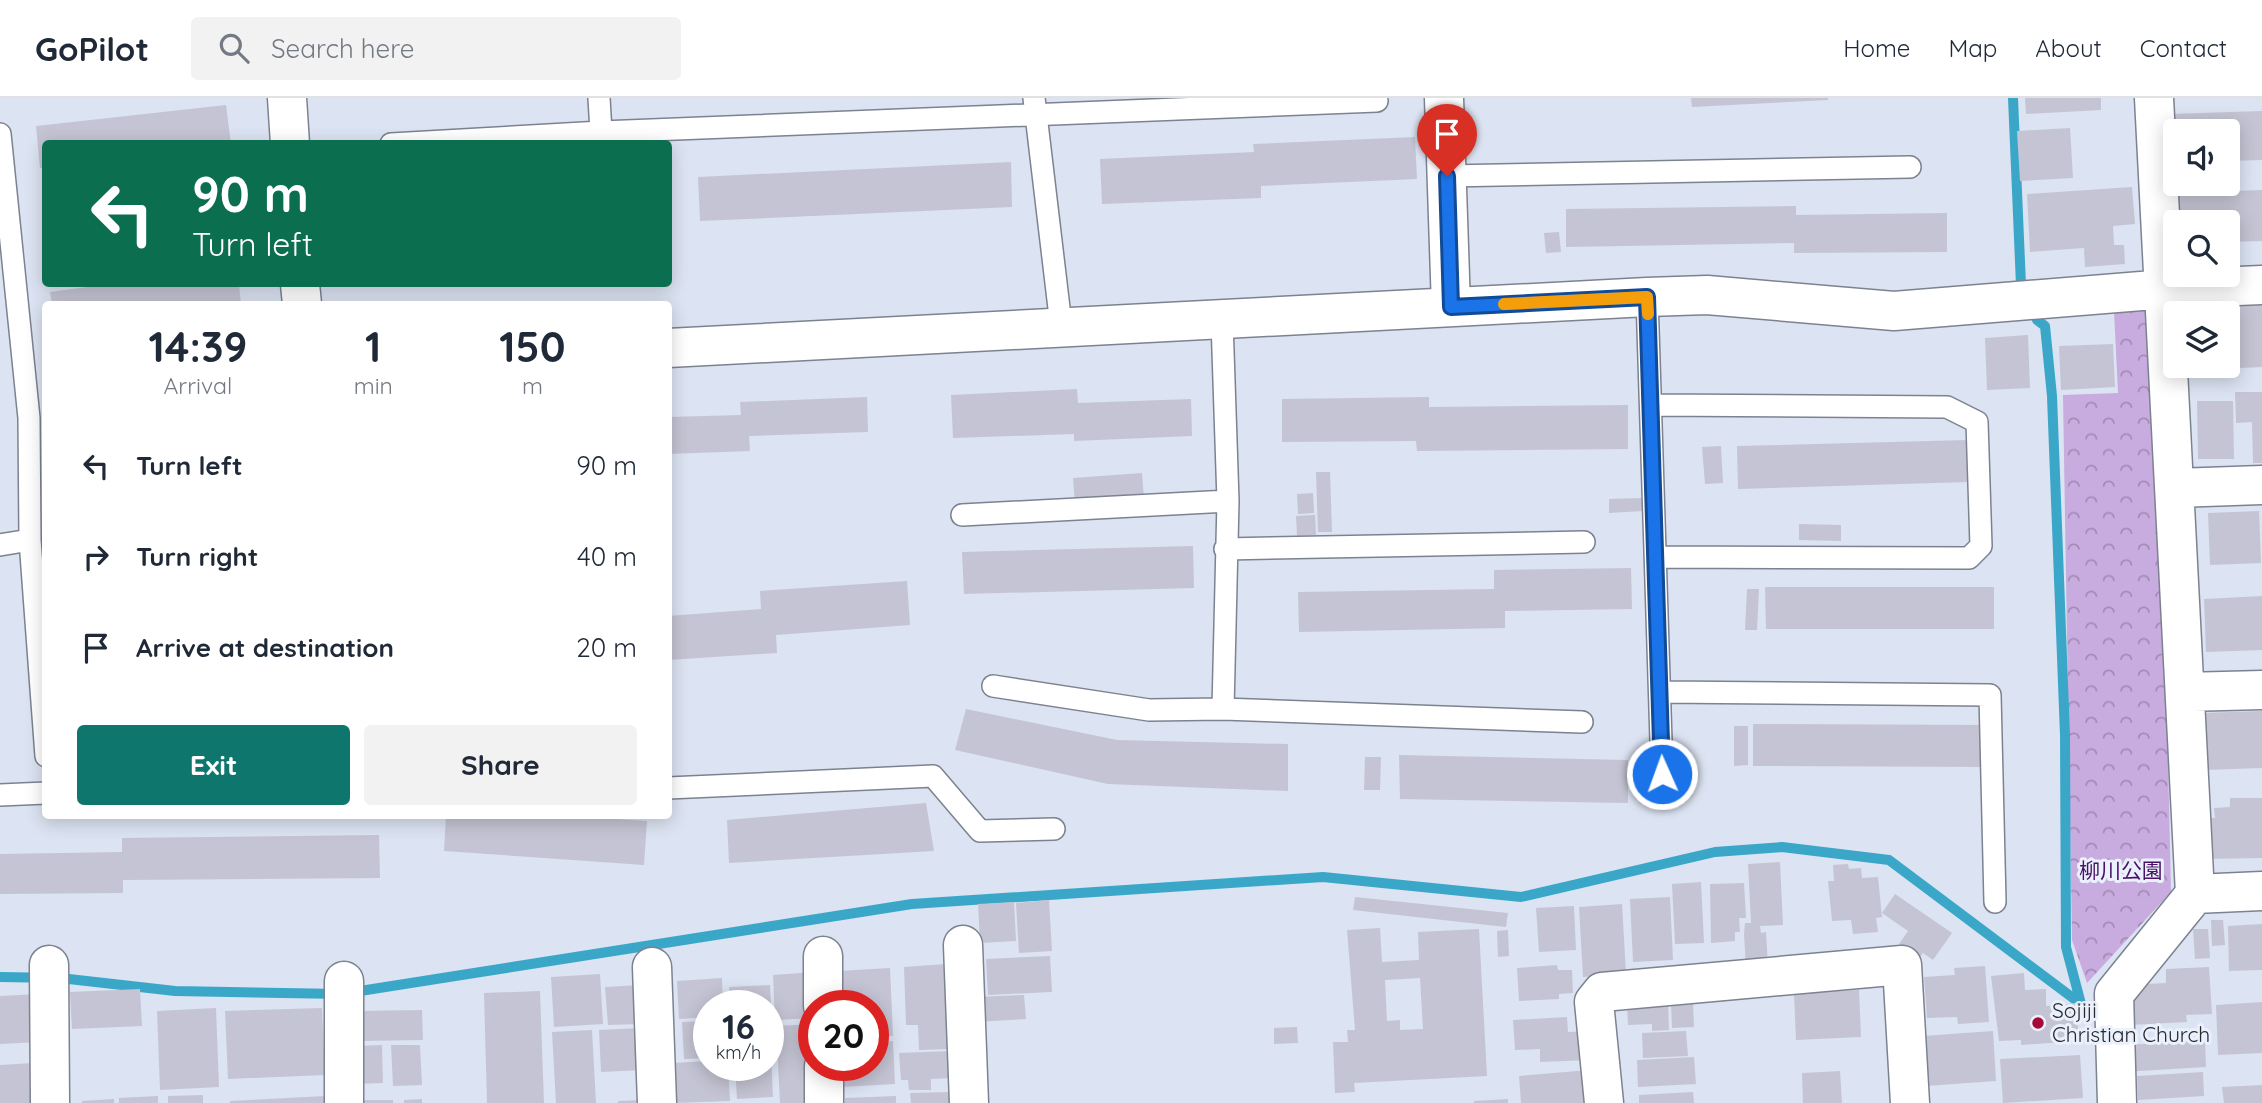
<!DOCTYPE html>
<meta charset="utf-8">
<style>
:root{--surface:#fff;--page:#f2f2f3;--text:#1f2937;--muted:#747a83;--line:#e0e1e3;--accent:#0f766e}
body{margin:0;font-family:Quicksand,"Noto Sans JP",sans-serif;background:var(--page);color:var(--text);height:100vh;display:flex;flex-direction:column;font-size:26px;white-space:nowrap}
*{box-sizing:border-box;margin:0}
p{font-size:23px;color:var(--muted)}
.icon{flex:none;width:38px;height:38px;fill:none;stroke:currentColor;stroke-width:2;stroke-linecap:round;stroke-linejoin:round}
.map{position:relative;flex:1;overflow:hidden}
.side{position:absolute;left:42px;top:203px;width:630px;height:518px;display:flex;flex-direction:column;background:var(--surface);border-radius:7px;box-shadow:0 4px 18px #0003}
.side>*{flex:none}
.hud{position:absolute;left:42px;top:42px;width:630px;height:147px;border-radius:7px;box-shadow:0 4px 18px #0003;background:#0b6e4f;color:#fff;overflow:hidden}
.tools{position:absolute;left:2163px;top:21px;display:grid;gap:14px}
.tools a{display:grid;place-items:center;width:77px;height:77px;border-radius:7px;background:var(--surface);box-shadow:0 4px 18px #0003;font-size:35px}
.speed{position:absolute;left:693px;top:892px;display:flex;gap:14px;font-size:35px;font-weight:700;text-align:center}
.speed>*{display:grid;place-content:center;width:91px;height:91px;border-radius:50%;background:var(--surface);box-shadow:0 4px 18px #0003;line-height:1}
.speed small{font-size:18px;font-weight:400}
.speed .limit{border:10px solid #d22;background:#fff;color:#111}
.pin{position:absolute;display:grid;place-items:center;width:60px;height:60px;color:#fff;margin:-72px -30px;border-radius:50% 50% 50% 0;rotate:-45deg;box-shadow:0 0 7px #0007}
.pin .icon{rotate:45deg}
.me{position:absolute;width:77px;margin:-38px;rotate:358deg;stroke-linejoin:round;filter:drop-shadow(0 0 5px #0008)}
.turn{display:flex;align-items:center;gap:24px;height:147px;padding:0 35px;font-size:32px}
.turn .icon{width:91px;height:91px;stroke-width:2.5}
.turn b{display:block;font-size:49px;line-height:60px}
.eta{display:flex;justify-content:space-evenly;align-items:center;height:119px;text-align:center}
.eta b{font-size:42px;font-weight:700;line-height:49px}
.action{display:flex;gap:14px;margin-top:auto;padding:14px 35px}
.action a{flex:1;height:80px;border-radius:7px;background:var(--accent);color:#fff;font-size:28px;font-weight:700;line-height:80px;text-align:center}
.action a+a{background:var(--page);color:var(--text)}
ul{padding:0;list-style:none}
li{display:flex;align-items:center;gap:21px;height:91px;padding:0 35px}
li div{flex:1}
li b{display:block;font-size:26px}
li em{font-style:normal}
header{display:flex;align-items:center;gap:42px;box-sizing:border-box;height:98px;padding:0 35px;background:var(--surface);border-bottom:2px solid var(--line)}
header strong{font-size:33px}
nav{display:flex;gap:38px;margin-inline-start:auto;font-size:24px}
.search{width:490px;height:63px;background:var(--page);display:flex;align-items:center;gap:18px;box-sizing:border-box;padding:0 24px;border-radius:7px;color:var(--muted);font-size:26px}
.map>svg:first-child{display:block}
</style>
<header>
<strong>GoPilot</strong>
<div class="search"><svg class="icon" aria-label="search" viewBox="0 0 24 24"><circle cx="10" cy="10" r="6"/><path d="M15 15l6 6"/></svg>Search here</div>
<nav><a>Home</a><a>Map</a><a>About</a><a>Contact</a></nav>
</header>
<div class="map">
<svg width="2262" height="1005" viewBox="0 0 2262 1005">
<defs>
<pattern id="park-crowns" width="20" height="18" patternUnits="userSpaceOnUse" patternTransform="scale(1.75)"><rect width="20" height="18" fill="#c8abdf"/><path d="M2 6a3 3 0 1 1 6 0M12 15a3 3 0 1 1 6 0" fill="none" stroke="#a28bb5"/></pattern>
</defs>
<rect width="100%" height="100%" fill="#dce3f2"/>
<path fill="url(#park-crowns)" d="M2145,211L2158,221L2171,794L2087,885L2072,842L2063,297L2118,295L2114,213Z"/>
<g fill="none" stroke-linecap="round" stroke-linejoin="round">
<path stroke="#3aa7c8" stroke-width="10" d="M2013,0L2021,187
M0,879L60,880L175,893L341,896L912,806L1323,779L1521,799L1715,754L1782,749L1889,762L2081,906L2066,849L2065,637L2052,298L2045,228L2037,222"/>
</g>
<path fill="#c5c4d4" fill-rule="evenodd" d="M1691,0H1828V2L1692,9Z
M2025,0H2101V12L2026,16Z
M226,7L231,46H46V69L40,70L36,28Z
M2262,13V62L2228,63V33H2175V65L2169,16Z
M2070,30L2073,80L2020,83L2017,33Z
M1415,39L1417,81L1261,88V100L1102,106L1100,61L1254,54L1253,46Z
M1011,64L1012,109L700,123L698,79Z
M2132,89L2135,126L2113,128L2114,147H2124L2125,166L2085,169L2084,150L2030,154L2027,96Z
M2262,92V143L2228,144V124H2174L2173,95Z
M1796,108V117L1947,115V154L1794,155V145L1566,149V111Z
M1559,134L1561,154L1546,155L1544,135Z
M110,186H239L241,206H52L50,194Z
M2262,207V269L2198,272V268H2228V215H2196V210Z
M2028,237L2030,290L1987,292L1985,240Z
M2113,246L2115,289L2061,292L2059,248Z
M1077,291L1078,305L1191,301L1192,338L1074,343V336L953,340L951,297Z
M2235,294H2262V365H2253L2252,324L2236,325Z
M867,299L868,334L749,338L750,353L668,356V319L741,317L740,304Z
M1429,299V309L1628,307V351L1417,353L1416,343L1282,344V301Z
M2197,303H2233L2234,361H2198Z
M1967,342L1968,384L1738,391L1737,348Z
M1721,348L1723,385L1705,386L1702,349Z
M1316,374H1330L1332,434H1318Z
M1142,375L1144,401L1075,407L1073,380Z
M1313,395L1314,415L1298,416L1297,396Z
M1642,400L1643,413L1609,415V401Z
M2259,413L2261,465L2210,467L2208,415Z
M1315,417L1316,437L1297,438L1296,418Z
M1799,426L1841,427V443L1799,442Z
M1193,448L1194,490L964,496L962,454Z
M1631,470L1632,511L1505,513V530L1299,534L1298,494L1494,491V472Z
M907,483L910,527L776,537L777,555L668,562V518L761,511L760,493Z
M1765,489H1994V531H1766Z
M1747,491H1759L1757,532H1745Z
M2262,498V552L2206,554L2204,501Z
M966,611L1117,642L1288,646V693L1108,686L955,652Z
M2262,613V670L2204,672L2202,615Z
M1753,626L1985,627V669L1753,668Z
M1734,628H1748V667L1734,668Z
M1399,657L1628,662V705L1400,701Z
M1365,659H1381L1380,692H1364Z
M2230,700H2262V760L2202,761L2201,720H2215L2214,710L2230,709Z
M926,705L934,753L729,765L727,722Z
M446,718H568L647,723L644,767L444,753Z
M379,737L380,780L123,782V795L0,796V756L122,754V740Z
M1780,764L1783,827L1760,828L1761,835L1766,834L1768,868L1746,869L1744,836L1745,825H1751L1748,766Z
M1848,766L1849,771L1861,770L1862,780L1878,779L1882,819L1876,820L1878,834L1853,836L1851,822L1832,823L1828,783H1834L1833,767Z
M1701,784L1704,845L1675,846L1672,786Z
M1744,785L1746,820H1739L1740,834H1735V843L1711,845L1710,786Z
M1895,796L1952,835L1933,862L1923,855L1919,860L1899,846L1908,833L1882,815Z
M1355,799L1508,815L1506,829L1353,812Z
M1670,799L1673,862L1633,864L1630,801Z
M1049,802L1052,853L1019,855L1016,805Z
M1014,804L1016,843L980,845L978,806Z
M1622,806L1626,876L1583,879L1579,809Z
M1574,808L1576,852L1539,854L1536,810Z
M2211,822H2223L2225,847L2212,848Z
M2262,826V872L2229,873L2228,828Z
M1380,830L1382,864L1419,862L1418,834L1479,831L1487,978L1354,985L1355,994L1335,995L1333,944H1348L1347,932H1355L1347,832ZM1420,880L1423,931L1400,932V922L1387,923L1385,882Z
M2193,831H2208L2210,860L2195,861Z
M1508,832L1509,858L1498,859L1497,833Z
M1050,858L1052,894L988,897L986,861Z
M946,866L950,951L919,952L918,927H906L904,869Z
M1557,867L1558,872H1572L1573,895L1559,896V901L1519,903L1517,870Z
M1985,868L1989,924L1958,926L1957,919L1927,920L1924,879L1955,877L1954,870Z
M2209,869L2212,916L2186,917L2187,924L2130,927L2128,887L2166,885V871Z
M890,870L893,938L873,939V908H840L838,873Z
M814,874V920L775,922L773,877Z
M2024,875L2025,892L2046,891V908L2076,905L2079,943L2021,947V942L1999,943L1991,878Z
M600,876L603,926L554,929L551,879Z
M722,880L723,908H709V919L679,921L677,883Z
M640,887L642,926L608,927L605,889Z
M770,887L772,929H768V908H730L729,889Z
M140,891L142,928L72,931L70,894Z
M1859,892L1861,939L1796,942L1794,895Z
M540,893L544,1005H487L484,895Z
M38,896L40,944L0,946V898Z
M1024,897L1026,921L976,924L975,899Z
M1693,903L1694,929L1672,930L1671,904Z
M1668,904L1669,932L1652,933V926L1628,927L1627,906Z
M2262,904V955L2218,957L2216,907Z
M216,910L219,989L160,992L157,913Z
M322,910L325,977L228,981L225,913Z
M422,912L423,942L360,943L359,913Z
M1567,919L1568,934L1587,933L1589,962L1540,964V951L1515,952L1513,922Z
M709,923V960L684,961L682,924Z
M813,926L818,1005H780L776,928Z
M1297,929L1298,945L1274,946V930Z
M641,930L643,972L601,974L599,932Z
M592,932L596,1005H556L552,934Z
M1686,933L1688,958L1643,960L1642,935Z
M1993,933L1996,983L1926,988L1923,938Z
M893,943L895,986L842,989L841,968H873V944Z
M2205,943L2206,969L2123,974L2122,947Z
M382,947L383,985L355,986V948Z
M391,947H420L422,987L393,988Z
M951,953L952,980L931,981V992H909L908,982H901L899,955Z
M768,954H771L773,999L737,1001L735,968H768Z
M2080,957L2083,1000L2003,1005L2000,961Z
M1694,959L1696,986L1638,989L1637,962Z
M709,963V968H728L730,1003L674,1005L672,965Z
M33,965L35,1005H0V967Z
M1589,972L1591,1005H1521L1519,978Z
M1840,973L1842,1005H1803L1802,975Z
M2203,974L2204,998L2138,1002L2137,978Z
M2262,987V1005H2224L2222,989Z
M951,994V1005H911L910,995Z
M1693,994L1694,1005H1639V997Z
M203,997V1005H168V998Z
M158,998V1005H119V1000Z
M325,998V1005H230V1003Z
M896,998V1005H845V1000Z
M114,1001V1005H82V1003Z
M422,1001V1005H404V1002Z
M1508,1001V1005H1474V1003Z
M361,1002H393V1005H361Z
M641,1002L642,1005H618V1003Z"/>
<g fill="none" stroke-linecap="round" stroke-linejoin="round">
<g stroke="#7c8290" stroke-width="24">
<path id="service" d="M599,0L601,34L1377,3
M1034,0L1061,227
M0,36L29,320L30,442L46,658
M391,46L601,34
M1447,78L1910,69
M1647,199L1662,675
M1222,223L1228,403L1223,611L1582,624
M1651,307L1947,309L1977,324L1981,448L1969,460L1656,459
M962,417L1228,403
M0,447L30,442
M1225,451L1584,444
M993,588L1149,612L1223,611
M1660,594L1990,597L1995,804
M668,690L933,678L980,733L1054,731
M0,697L46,695"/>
</g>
<g stroke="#7c8290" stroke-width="41">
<path id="minor" d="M287,0L290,46
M1444,0L1451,209
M300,186L302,206
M668,250L1647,199L1707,197L1894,213L2166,191L2262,187
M2176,390L2262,387
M2185,594L2262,592
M2195,796L2262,793
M963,847L969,1005
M823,858V908
M49,867L50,1005
M652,869L657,1005
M344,883V1005
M824,968V1005
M1604,1005L1594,904L1602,894L1902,867L1910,1005
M2117,1005L2114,896L2195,796L2154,0"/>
</g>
<use href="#service" stroke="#fff" stroke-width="21"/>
<use href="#minor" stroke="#fff" stroke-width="38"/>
</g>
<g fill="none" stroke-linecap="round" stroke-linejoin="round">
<g stroke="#114b97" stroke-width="18">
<path id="route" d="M1447,78L1451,209L1647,199L1662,676"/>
</g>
<use href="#route" stroke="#1a73e8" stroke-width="12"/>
<path stroke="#f59e0b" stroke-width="12" d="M1504,206L1647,199L1648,216"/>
</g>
<circle fill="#a50936" stroke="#eaf0fc" stroke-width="2.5" cx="2038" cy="925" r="7"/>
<g text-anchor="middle" stroke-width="6" stroke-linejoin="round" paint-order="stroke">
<g font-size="21" fill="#481366" stroke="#eaf0fc">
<text x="2121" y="780">柳川公園</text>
</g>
<g font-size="21" fill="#26292e" stroke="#eaf0fc" text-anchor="start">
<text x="2052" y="920">Sojiji<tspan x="2052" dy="24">Christian Church</tspan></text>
</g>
</g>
</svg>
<div class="tools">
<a><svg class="icon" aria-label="sound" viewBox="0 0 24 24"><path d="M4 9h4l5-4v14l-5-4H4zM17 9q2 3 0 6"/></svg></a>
<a><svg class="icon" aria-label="search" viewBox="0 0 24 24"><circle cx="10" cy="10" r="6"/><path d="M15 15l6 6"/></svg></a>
<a><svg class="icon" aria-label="layers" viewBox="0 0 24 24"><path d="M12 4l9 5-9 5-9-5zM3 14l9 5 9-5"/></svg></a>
</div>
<div class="speed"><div>16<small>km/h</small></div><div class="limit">20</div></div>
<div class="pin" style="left:1447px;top:78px;background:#d93025"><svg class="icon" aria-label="arrive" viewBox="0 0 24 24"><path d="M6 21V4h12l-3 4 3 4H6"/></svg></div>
<svg class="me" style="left:1662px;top:676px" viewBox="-20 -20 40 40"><circle r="17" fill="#1a73e8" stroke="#fff" stroke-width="3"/><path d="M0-11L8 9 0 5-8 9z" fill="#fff"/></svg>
<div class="hud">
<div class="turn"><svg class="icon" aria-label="left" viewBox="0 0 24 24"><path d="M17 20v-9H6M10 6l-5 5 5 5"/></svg><div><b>90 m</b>Turn left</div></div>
</div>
<section class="side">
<div class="eta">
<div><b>14:39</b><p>Arrival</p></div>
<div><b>1</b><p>min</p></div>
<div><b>150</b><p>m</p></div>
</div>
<ul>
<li><svg class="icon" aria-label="left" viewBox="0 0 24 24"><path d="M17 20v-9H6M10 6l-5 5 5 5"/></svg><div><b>Turn left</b></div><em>90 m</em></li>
<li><svg class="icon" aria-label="right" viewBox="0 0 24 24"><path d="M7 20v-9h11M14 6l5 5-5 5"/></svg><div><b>Turn right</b></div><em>40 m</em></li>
<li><svg class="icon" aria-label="arrive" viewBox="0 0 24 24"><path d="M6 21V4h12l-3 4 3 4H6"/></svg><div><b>Arrive at destination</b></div><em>20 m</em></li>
</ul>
<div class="action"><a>Exit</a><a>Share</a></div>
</section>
</div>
